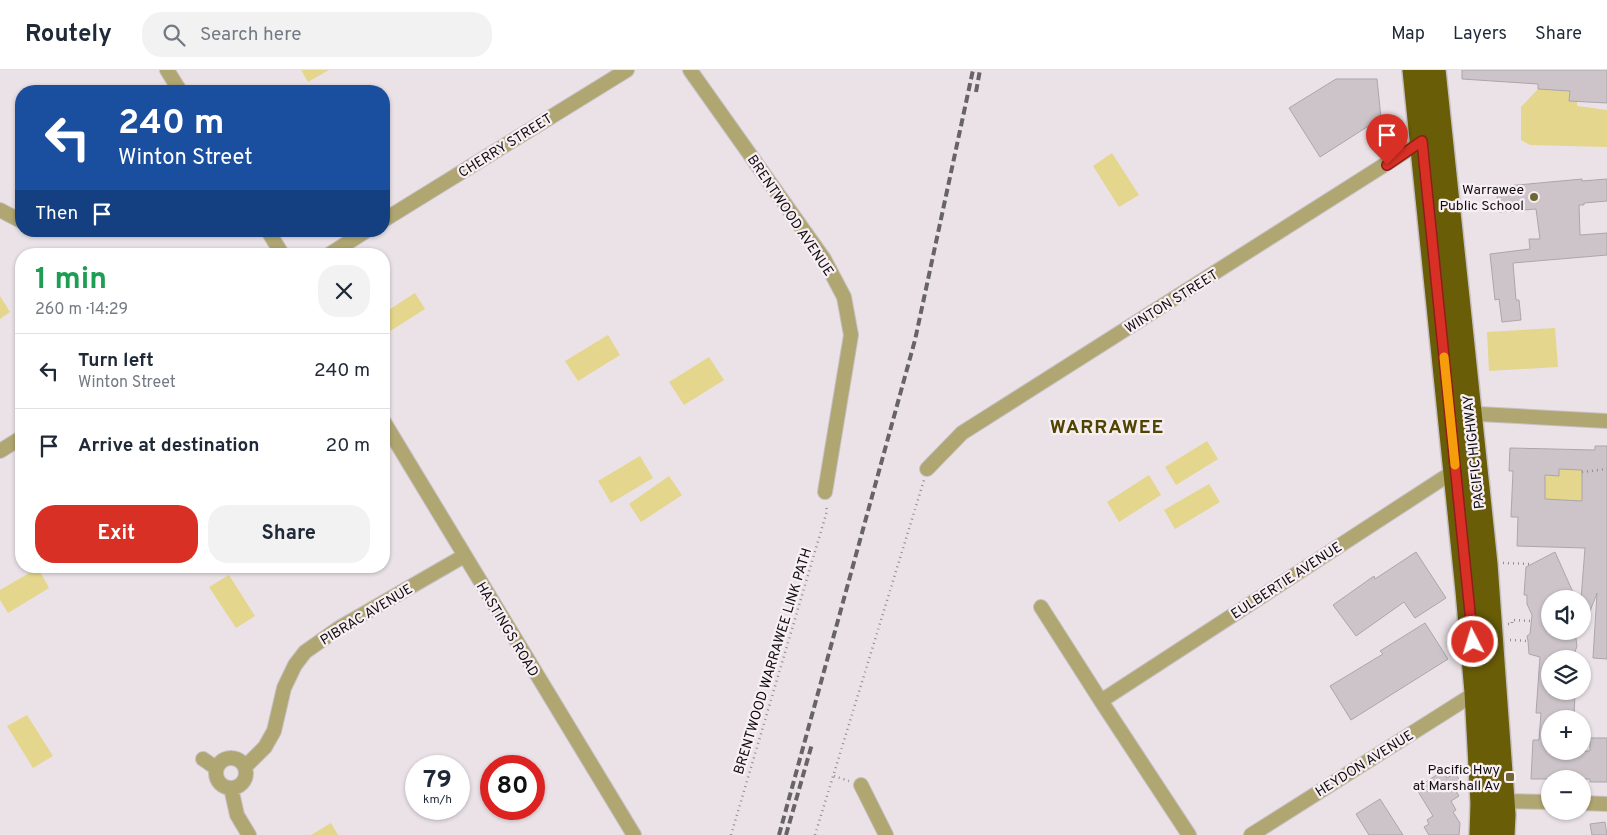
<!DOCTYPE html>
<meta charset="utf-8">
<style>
:root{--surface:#fff;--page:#f2f2f3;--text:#1f2937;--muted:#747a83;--line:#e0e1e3;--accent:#d93025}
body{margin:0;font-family:Overpass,sans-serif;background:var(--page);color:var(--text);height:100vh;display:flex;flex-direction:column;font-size:19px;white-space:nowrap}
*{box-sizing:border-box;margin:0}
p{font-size:16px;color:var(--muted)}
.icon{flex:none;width:28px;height:28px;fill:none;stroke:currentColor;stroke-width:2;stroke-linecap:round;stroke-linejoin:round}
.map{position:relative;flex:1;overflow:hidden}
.panel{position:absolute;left:15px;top:178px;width:375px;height:325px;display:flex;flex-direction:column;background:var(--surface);border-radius:20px;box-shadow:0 1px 4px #0004}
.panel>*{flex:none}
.top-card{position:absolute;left:15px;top:15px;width:375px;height:152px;border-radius:20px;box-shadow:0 1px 4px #0004;background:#1a4fa0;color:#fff;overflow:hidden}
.tools{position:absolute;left:1541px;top:520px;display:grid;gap:10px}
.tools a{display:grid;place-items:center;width:50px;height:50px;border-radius:50%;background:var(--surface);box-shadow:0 1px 4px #0004;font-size:25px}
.speed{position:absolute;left:405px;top:685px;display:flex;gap:10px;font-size:25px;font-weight:700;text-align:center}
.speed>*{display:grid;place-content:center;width:65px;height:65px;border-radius:50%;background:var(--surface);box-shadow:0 1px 4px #0004;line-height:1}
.speed small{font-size:12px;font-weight:400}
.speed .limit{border:8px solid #d22;background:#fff;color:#111}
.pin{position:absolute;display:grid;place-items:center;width:42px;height:42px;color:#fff;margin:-51px -21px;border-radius:50% 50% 50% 0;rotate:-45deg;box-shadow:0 0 5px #0007}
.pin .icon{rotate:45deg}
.me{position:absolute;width:55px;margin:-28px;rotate:355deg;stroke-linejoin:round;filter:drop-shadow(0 0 4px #0008)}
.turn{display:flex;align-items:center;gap:18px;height:105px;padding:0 20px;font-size:22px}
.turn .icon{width:65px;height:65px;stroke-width:2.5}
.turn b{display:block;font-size:35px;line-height:42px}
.then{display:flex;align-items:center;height:48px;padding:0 20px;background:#0003;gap:10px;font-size:19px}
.round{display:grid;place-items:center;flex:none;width:52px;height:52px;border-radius:20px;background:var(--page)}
.head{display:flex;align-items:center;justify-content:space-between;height:85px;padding:0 20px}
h1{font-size:30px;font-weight:700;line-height:38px;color:#1e9e55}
.action{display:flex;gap:10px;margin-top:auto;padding:10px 20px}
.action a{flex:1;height:58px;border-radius:20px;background:var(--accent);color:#fff;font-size:20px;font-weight:700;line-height:58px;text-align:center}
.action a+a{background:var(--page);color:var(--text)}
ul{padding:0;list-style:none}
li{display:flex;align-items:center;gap:15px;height:75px;padding:0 20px;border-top:1px solid var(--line)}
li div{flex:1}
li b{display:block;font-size:19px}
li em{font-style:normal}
header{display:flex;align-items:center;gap:30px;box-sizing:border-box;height:70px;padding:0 25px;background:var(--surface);border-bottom:1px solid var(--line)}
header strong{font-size:24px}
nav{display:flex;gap:28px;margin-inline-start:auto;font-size:18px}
.search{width:350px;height:45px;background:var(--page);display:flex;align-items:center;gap:12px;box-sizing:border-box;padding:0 18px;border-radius:20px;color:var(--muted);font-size:19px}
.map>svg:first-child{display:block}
</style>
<header>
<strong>Routely</strong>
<div class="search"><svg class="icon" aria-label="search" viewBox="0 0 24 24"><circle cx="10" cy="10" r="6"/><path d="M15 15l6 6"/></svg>Search here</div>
<nav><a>Map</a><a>Layers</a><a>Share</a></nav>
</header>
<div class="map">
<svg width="1607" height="765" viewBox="0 0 1607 765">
<rect width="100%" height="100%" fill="#eae2e7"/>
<path fill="#e4d68c" d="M301,0H329L308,12Z
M1538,19L1570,21L1569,31H1577V36L1607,40V77L1530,75L1521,70V37Z
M1112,83L1139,125L1119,137L1093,96Z
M415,223L425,239L384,265V243Z
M0,226L10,242L0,249Z
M1555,258L1558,297L1489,301L1487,262Z
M608,265L620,285L578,311L565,291Z
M709,287L724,310L684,335L669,312Z
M1207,371L1218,389L1176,415L1165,397Z
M640,386L653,408L611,433L598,411Z
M1560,399L1581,400L1582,403V456L1538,429V419H1545V405L1558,406Z
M1149,405L1161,425L1119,452L1107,432Z
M669,406L682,425L641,452L629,434Z
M1209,414L1220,432L1175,459L1164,440Z
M38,498L49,518L8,543L0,530V520Z
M229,505L255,546L236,558L209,517Z
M27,645L53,686L33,698L7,656Z
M331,753L338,765H311Z"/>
<path fill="#ccc4c9" stroke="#aca5a9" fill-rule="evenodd" d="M1462,0H1607V33L1569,31L1570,21L1538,19V14L1462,9Z
M1336,9H1377L1381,48L1320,87L1289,38Z
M1582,109V111L1607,109V131L1584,133V135H1579L1580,165L1607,163V185L1513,193L1516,230H1519L1521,250L1502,252L1499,229L1495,230L1490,184L1530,179L1529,169H1540L1536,139L1499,142L1496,117Z
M1595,376H1607V589L1593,588L1597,523L1584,557H1582V529H1581L1585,478L1517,476L1518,447H1511L1513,401H1509L1510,378L1595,380ZM1559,399L1582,400V431L1545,429V405L1559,406Z
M1416,482L1446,528L1415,548L1404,532L1356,566L1333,535L1374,506L1375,509Z
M1555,482L1576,529H1550V561H1575L1577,576L1573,588L1550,586V621H1575L1574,649H1550V681H1590V668H1607V712H1590V709H1531L1533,670H1539L1541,643H1536L1540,587L1529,584L1528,571L1527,566L1530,564L1532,545L1527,534V525H1524L1526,497Z
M1425,553L1448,589L1351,650L1330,616L1383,584L1380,581Z
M1443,701L1447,708L1455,703L1462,714L1454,718L1459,726L1451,731L1456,740L1453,742L1460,753L1459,765H1429L1424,757L1429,754L1427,750L1433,746L1416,718Z
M1380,729L1403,765H1369L1356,744Z
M1605,752L1607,765H1592L1590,754Z"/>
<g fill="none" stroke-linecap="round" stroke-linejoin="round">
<g stroke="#c7c0c4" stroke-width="16">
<path id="street" d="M167,0L180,21
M690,0L824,189L844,227L851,265L825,422
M0,140L21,151
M384,150L627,0
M268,161L282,184
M330,184L366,161
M1469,345L1478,344L1607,351
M384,352L634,765
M0,381L21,368
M927,399L962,363L1422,71
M1041,537L1101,631
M216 703a15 15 0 1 1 30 0a15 15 0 1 1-30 0Z
M203,689L216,698
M245,697L265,677L274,661L284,618L295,595L305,582L339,558L464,486
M861,715L886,765
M231,718L237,745L249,765
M1502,731L1550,732
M1582,733L1607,734
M1189,765L1101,631L1442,409L1455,401L1460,400
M1251,765L1477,622"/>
</g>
<g stroke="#c7c0c4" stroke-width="28">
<path id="highway" d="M1415,0L1468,521L1477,622L1483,733L1482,765
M1433,0L1485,494L1503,745L1502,765"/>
</g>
<path stroke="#928c8f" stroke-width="2.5" stroke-dasharray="1 4" stroke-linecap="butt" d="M1582,402L1607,399
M1503,493L1530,494
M1508,554H1512V550L1532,551
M1510,570L1528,571
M834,706L849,711
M731,765L827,441L826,435
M815,765L924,410"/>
<use href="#street" stroke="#b0a671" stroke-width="14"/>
<use href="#highway" stroke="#6a5d07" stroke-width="25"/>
<path stroke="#686366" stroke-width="4" stroke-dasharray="8 4" stroke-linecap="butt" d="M976,22L980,0
M779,765L915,270L973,0
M786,765L812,674"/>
</g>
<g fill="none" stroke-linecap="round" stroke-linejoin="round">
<g stroke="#8d1f18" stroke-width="12">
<path id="route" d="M1387,95L1422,71L1473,572"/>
</g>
<use href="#route" stroke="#d93025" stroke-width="9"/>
<path stroke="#f59e0b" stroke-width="9" d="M1444,287L1455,395"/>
</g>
<g fill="#706734" stroke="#f7eff4" stroke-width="2">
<circle cx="1534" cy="127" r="5"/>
<rect x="1505" y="702" width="10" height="10" rx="2.5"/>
</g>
<g text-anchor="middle" stroke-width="4.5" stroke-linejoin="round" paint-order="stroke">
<g font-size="14" fill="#100d0f" stroke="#f7eff4">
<text transform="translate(505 75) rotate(-32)" y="5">CHERRY STREET</text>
<text transform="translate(791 145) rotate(56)" y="5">BRENTWOOD AVENUE</text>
<text transform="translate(1171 231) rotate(-32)" y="5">WINTON STREET</text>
<text transform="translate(1473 382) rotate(-96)" y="5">PACIFIC HIGHWAY</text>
<text transform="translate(1286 510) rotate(-33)" y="5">EULBERTIE AVENUE</text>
<text transform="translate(366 544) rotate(-31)" y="5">PIBRAC AVENUE</text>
<text transform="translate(508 559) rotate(59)" y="5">HASTINGS ROAD</text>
<text transform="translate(772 591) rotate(-73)" y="5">BRENTWOOD WARRAWEE LINK PATH</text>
<text transform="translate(1364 693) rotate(-32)" y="5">HEYDON AVENUE</text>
</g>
<g font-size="14" fill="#100d0f" stroke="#f7eff4" text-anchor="end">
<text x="1524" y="124">Warrawee<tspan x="1524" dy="16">Public School</tspan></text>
<text x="1500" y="704">Pacific Hwy<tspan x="1500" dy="16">at Marshall Av</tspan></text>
</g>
<g font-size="19" font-weight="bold" letter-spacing="1" fill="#4f4400" stroke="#f7eff4">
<text x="1107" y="363">WARRAWEE</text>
</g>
</g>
</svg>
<div class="tools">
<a><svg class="icon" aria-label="sound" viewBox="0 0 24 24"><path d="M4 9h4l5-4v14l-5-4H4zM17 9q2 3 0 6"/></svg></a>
<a><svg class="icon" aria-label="layers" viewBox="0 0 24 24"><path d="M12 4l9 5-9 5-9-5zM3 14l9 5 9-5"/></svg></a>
<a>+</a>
<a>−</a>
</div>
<div class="speed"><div>79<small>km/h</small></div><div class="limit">80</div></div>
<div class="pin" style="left:1387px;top:95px;background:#d93025"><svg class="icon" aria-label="arrive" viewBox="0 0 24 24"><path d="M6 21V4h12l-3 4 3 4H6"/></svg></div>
<svg class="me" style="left:1473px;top:572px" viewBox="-20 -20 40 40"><circle r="17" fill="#d93025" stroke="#fff" stroke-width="3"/><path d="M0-11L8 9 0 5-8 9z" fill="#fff"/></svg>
<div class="top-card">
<div class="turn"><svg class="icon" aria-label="left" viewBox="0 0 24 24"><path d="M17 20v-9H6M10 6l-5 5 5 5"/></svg><div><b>240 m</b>Winton Street</div></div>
<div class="then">Then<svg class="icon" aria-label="arrive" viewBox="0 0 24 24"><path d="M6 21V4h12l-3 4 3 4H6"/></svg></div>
</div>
<section class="panel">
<div class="head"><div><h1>1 min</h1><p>260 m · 14:29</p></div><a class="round"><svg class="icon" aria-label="close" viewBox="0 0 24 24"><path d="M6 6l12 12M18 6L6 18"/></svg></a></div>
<ul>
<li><svg class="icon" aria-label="left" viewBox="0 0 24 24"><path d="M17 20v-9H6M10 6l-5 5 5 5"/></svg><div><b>Turn left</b><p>Winton Street</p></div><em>240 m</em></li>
<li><svg class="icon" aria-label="arrive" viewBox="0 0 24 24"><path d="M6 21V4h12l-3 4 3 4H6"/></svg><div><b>Arrive at destination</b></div><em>20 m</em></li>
</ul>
<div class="action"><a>Exit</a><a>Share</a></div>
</section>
</div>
